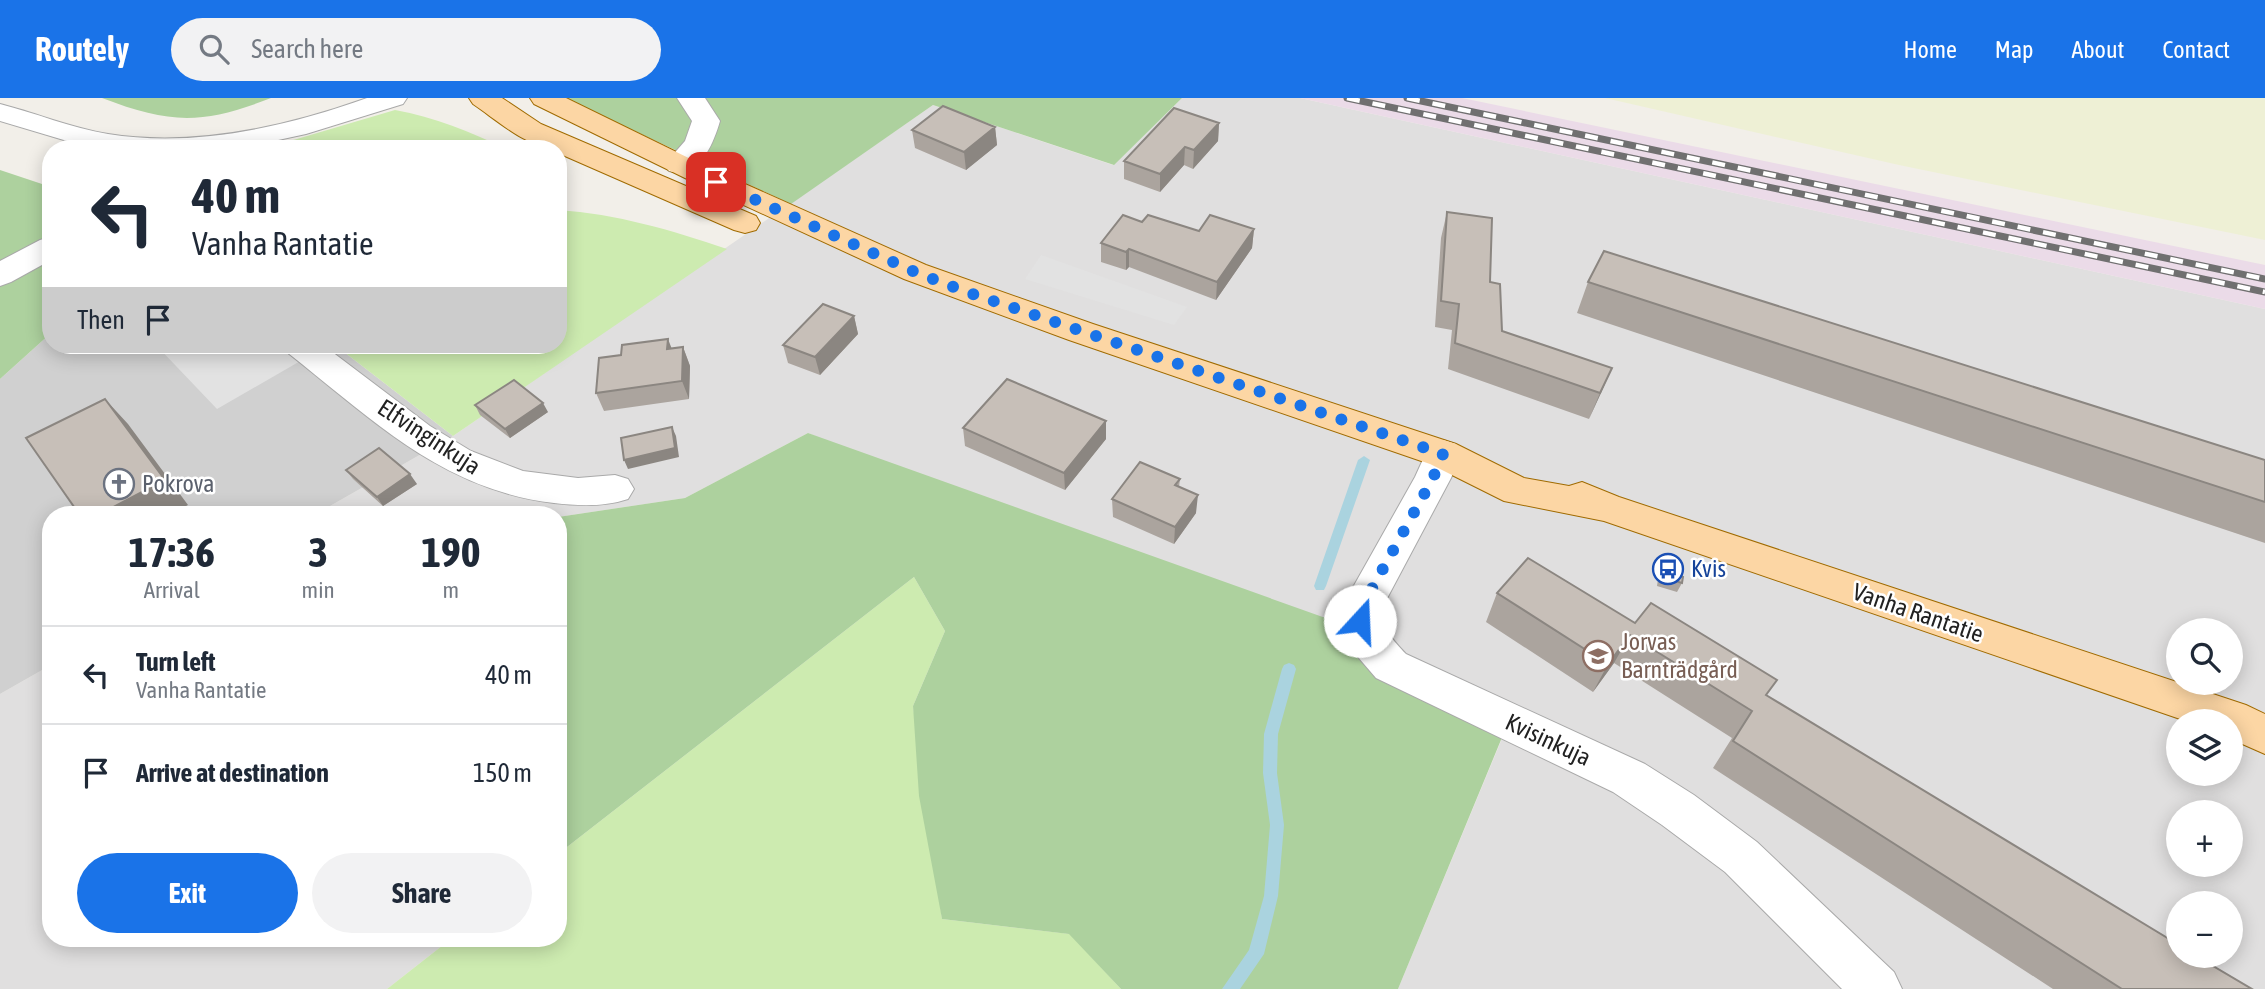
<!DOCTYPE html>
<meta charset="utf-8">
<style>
:root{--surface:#fff;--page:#f2f2f3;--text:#1f2937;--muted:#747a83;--line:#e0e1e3;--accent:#1a73e8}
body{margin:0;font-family:"Asap Condensed",sans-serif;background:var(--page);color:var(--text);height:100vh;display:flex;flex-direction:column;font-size:26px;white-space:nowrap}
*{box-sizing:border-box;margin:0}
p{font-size:23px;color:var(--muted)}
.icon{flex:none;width:38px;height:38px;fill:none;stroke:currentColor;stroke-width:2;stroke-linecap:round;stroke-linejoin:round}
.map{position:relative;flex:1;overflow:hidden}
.details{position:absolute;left:42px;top:408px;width:525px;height:441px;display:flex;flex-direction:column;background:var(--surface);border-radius:28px;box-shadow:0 4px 18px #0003}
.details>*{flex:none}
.guide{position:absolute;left:42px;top:42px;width:525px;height:214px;border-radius:28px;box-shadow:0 4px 18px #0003;background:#fff;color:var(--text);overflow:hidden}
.controls{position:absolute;left:2166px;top:520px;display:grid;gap:14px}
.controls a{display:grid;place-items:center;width:77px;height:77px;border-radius:50%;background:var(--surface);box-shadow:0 4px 18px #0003;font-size:35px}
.pin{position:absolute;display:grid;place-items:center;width:60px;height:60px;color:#fff;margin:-30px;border-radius:14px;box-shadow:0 4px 10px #0006}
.me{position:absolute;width:77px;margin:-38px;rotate:20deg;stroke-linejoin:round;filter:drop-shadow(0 0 5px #0008)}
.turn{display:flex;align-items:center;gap:24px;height:147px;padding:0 35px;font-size:32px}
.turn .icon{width:91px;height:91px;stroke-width:2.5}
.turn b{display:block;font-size:49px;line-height:60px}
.then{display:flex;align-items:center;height:66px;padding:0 35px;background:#0003;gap:14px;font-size:26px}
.eta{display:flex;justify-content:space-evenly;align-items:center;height:119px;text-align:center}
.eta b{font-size:42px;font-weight:700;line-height:49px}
.primary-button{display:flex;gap:14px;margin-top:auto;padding:14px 35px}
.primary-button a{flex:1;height:80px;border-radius:42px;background:var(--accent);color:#fff;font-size:28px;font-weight:700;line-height:80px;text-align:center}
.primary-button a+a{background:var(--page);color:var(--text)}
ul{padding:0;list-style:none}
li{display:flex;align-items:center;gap:21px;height:98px;padding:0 35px;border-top:2px solid var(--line)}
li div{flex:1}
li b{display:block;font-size:26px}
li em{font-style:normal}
header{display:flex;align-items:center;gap:42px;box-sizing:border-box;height:98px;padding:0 35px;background:var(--accent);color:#fff}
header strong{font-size:33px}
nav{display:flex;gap:38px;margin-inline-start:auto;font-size:24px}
.search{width:490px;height:63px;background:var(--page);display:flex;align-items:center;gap:18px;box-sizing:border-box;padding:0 24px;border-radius:38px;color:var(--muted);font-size:26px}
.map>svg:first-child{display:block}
</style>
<header>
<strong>Routely</strong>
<div class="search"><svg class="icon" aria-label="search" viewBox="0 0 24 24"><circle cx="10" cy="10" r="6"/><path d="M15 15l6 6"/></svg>Search here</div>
<nav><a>Home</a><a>Map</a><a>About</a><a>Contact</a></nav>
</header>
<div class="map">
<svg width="2265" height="891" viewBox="0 0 2265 891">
<rect width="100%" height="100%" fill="#f2efe9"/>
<path fill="#e0dfdf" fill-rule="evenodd" d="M1182,0H1300L2265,211V891H1398L1503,638L808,335L685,400L558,419V416H316L453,338L933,7L1113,67ZM2179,532H2231V584H2179ZM2179,623H2231V676H2179ZM2179,714H2231V766H2179ZM2179,805H2231V858H2179Z
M51,567V840H452L387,891H0V596Z"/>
<path fill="#ebdbe8" d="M1300,0H1462L2265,167V211Z"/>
<path fill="#d0d0d0" d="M51,235V247H335L453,338L316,416H51V567L0,596V281Z"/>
<path fill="#eef0d5" d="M1605,0H2265V142L1899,67Z"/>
<path fill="#cdebb0" d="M395,12C435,19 470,34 507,51H263Z
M558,112C617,116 671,132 727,151L453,338L335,247H558Z
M914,479L945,533L913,608L942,821L1070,836L1121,891H387L452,840H558V756Z"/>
<path fill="#add19e" d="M102,0H271C202,27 170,26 102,0Z
M564,0H1182L1114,67L933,7L791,106Z
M0,72L51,89V235L0,281Z
M808,335L1334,523L1379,577L1503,637L1398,891H1121L1069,836L942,821L919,698L913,608L945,533L914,479L558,756V419L685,400Z"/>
<path fill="#e2e2e2" d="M1041,157L1187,209L1174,227L1025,181Z
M156,247H328L217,311Z"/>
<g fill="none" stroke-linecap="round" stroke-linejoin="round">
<path fill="#aad3df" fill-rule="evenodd" d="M1364,358L1370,362L1326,488L1324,492H1316L1314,488L1358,362Z
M1289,565L1294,567L1296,571L1278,636L1277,675L1284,727L1278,798L1264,856L1240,891H1222L1249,852L1264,798L1270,727L1263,675L1264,636L1282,571L1284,567Z"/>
<g stroke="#a9a9a9" stroke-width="2">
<path id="minor" d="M367,0H407L403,6L306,36L237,51H94L0,23V6C36,15 71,30 108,36C194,50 286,29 367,0Z
M677,0H705L720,23C713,47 699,81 669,73L664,67L685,43L692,23Z
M51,139V162L11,184L0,188V163L40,142Z
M283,247H323L430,328L471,353L523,373L578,380L615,377L628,381L634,391L628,401C604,409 579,408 554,405C443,392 373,322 288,255Z
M1443,342L1456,346L1461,356L1451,380L1383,508C1381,530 1391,540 1406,556L1645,666L1694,697L1757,744L1894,874L1902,891H1842L1725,774L1662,727L1613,694L1376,580L1358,559L1345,533L1343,507L1415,379L1430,346Z"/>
</g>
<g stroke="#a06b00" stroke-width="2">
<path id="major" d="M469,0H502L541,26L756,118L760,125L756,132L745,135L734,132L558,55V51C528,51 497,22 473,6Z
M530,0H566L705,68L926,167L1093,226L1456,346L1524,380L1569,388L1582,384L1619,399L2246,607L2265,616V656L2231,641V623H2186L1604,423L1504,403L1430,366L1069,242L904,181L685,80L534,6Z"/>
</g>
<use href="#minor" fill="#fff" fill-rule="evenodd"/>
<use href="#major" fill="#fcd6a4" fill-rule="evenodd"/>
<g stroke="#707070" stroke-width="7">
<path id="rail" d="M1347,0L2265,194
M1407,0L2265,181"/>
</g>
<use href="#rail" stroke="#fff" stroke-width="4.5" stroke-dasharray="13" stroke-linecap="butt"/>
</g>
<path fill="#aba49e" d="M1219,25L1218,43L1193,71L1184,67L1160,94L1124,81V63Z
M995,29L997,47L966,72L915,50L912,32Z
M1447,114L1490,184L1502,233L1612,270L1589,321L1448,271L1452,232L1435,229L1441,140Z
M1142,124L1199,133L1254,131L1252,150L1216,202L1129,169L1126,172L1101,164V145Z
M1588,184L2265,362V445L1577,215Z
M854,218L858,236L820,277L788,265L783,247Z
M683,249L690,268L689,301L604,313L596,295L672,251Z
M475,307L548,314L510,340L480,317Z
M963,330L1106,341L1065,392L965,348Z
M346,372L417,386L383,408L353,381Z
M1180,381L1179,389L1196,415L1174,446L1113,419L1112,401Z
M1663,472L1682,485L1677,494L1657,488L1658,481Z
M1497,495L1635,525L1766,597L2252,891H2053L1713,670L1732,640L1614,565L1593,594L1486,524Z"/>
<path fill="#8b8681" d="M1219,25L1218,43L1193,71L1194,52Z
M995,29L997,47L966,72L964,54Z
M1185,49L1184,67L1160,94V76Z
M1254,131L1252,150L1216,202L1217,184Z
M1129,151V169L1126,172V154Z
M854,218L858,236L820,277L815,259Z
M668,241L675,259L667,251Z
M683,249L690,268L689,301L682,283Z
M1612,270L1601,295L1589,321L1600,295Z
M105,301L128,326L188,407L171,416H100Z
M543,305L548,314L510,340L505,331Z
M1106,323V341L1065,392L1064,375Z
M672,329L676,338L679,359L628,371L624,362Z
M410,376L417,386L383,408L377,399Z
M1198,397L1196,415L1174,446L1175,429Z
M1630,537L1614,565L1593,594L1608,566Z
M246,840H276L258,848Z"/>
<path fill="#c7bfb8" stroke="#8b8681" stroke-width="2" d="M943,8L995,29L964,54L912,32Z
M1174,10L1219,25L1194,52L1185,49L1160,76L1124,63Z
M1447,114L1492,120L1490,184L1500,186L1502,233L1612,270L1600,295L1455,245L1459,206L1441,203Z
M1123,117L1142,124L1148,117L1199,133L1210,117L1254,131L1217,184L1129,151L1126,154L1101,145Z
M1604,153L2265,362V404L1588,184Z
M823,206L854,218L815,259L783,247Z
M668,241L667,251L683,249L682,283L596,295L599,260L621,257L622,247Z
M1007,281L1106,323L1064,375L963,330Z
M514,282L543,305L505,331L475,307Z
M105,301L165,382L100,416H79L26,340Z
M672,329L675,350L624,362L621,340Z
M379,350L410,376L377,399L346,372Z
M1140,364L1180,381L1175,387L1198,397L1175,429L1112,401Z
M1528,460L1635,525L1651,505L1777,582L1766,597L2179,847V858H2196L2252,891H2122L1733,643L1752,613L1630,537L1608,566L1497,495Z
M1663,472L1683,479L1682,485L1662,479Z"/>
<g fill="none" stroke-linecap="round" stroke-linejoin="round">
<path stroke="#1a73e8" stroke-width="12" stroke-dasharray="0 21.6" d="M716,84L915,174L964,193L1443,356L1433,380L1363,507L1360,523"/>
</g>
<defs>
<g id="church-ring" transform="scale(1.575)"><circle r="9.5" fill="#fff" stroke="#6b7280" stroke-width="1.5"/><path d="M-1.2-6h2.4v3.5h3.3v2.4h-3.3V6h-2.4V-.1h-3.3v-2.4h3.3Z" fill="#6b7280"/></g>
<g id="bus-ring" transform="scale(1.575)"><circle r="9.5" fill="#fff" stroke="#1a4fb4" stroke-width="1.5"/><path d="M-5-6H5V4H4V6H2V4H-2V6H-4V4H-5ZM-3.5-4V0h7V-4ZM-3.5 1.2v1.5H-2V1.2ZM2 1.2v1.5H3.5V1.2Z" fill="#1a4fb4"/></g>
<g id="school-ring" transform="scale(1.575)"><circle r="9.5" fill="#fff" stroke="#8d6e63" stroke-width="1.5"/><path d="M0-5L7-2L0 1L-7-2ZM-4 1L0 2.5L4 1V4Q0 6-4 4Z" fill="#8d6e63"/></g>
</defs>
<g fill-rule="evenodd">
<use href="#church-ring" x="119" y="386"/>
<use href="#bus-ring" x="1668" y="471"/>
<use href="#school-ring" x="1598" y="558"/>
</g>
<g text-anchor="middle" stroke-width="5" stroke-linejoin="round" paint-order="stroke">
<g font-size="24" fill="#222" stroke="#fff">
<text transform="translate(429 339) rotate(33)" y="8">Elfvinginkuja</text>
<text transform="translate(1918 515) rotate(19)" y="8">Vanha Rantatie</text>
<text transform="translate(1548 642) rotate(25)" y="8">Kvisinkuja</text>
</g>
<g font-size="24" fill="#5b616d" stroke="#fff" text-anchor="start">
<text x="142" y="394">Pokrova</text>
</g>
<g font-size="24" fill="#164399" stroke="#fff" text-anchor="start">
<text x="1691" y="479">Kvis</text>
</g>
<g font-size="24" fill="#785e54" stroke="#fff" text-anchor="start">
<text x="1621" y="552">Jorvas<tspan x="1621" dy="28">Barnträdgård</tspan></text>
</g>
</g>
</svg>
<div class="controls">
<a><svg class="icon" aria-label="search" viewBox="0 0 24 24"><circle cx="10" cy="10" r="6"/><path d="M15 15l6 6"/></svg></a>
<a><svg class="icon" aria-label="layers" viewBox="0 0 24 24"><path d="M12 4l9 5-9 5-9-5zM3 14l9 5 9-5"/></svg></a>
<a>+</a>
<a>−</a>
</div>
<div class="pin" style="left:716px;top:84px;background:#d93025"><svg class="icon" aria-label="arrive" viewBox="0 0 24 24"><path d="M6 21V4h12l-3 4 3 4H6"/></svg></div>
<svg class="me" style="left:1360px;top:523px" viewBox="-20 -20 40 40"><circle r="19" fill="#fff"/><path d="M0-13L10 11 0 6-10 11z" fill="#1a73e8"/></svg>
<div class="guide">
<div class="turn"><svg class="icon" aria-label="left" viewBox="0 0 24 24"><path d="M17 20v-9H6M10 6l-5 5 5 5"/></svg><div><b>40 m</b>Vanha Rantatie</div></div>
<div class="then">Then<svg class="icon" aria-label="arrive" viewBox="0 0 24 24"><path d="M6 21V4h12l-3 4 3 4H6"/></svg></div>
</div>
<section class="details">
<div class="eta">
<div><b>17:36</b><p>Arrival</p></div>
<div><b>3</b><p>min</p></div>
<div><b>190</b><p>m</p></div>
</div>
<ul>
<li><svg class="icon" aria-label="left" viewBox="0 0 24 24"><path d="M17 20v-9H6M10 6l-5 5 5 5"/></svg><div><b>Turn left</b><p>Vanha Rantatie</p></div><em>40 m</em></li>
<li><svg class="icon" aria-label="arrive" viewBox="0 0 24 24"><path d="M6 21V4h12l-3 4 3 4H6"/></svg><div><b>Arrive at destination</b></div><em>150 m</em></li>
</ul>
<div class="primary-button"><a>Exit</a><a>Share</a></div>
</section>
</div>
